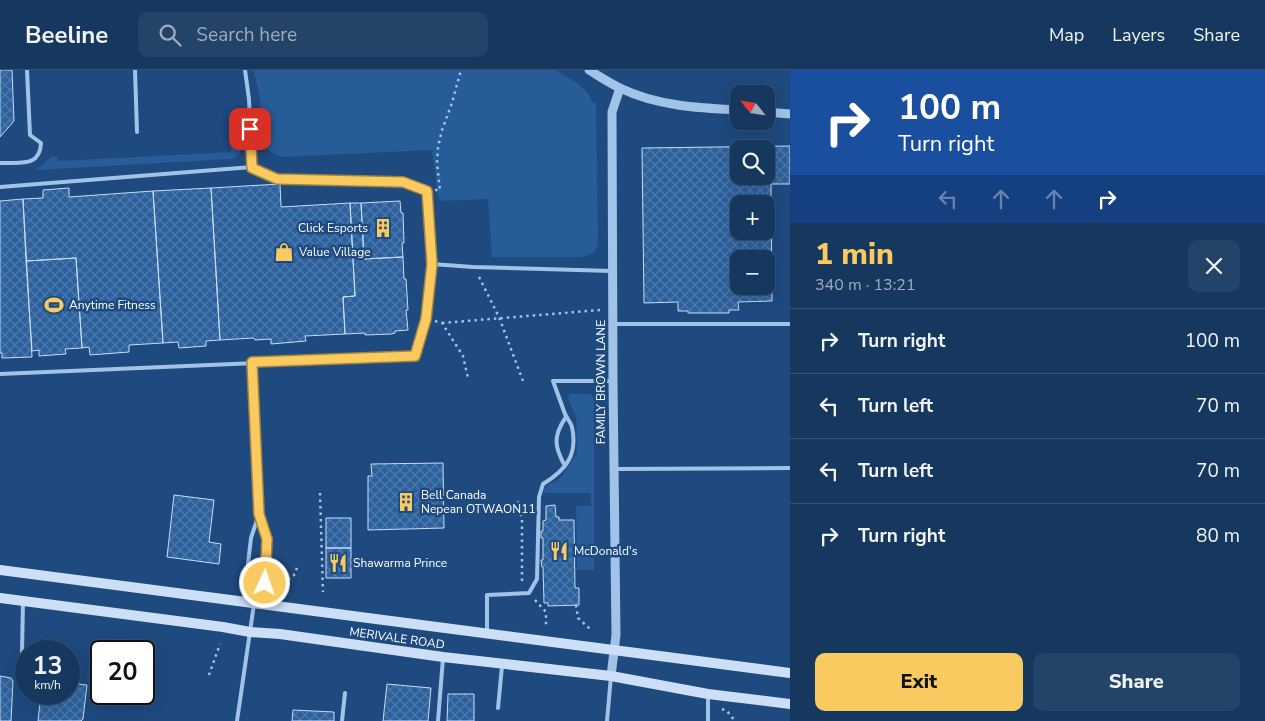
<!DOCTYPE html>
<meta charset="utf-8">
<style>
:root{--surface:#16385f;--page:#234368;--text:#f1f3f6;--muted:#9eacbd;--line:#355274;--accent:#f8ca60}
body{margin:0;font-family:"Nunito Sans",sans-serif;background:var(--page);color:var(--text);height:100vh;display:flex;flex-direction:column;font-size:19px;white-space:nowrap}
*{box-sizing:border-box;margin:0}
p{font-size:16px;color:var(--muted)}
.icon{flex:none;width:28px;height:28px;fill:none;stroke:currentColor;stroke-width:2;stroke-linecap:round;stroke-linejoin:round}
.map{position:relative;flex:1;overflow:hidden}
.drawer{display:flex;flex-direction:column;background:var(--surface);width:475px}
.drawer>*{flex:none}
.guide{background:#1a4fa0;color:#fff;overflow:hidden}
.needle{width:32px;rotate:300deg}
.tools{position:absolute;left:730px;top:15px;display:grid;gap:10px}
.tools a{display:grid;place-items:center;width:45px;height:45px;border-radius:10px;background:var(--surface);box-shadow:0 5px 20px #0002,0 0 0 1px var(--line);font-size:25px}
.speed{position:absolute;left:15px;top:570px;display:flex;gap:10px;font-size:25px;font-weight:700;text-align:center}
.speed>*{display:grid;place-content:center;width:65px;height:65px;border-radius:50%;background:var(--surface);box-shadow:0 5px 20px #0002,0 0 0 1px var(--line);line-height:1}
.speed small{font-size:12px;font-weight:400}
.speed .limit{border:2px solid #111;border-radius:8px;background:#fff;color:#111}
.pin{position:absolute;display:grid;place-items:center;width:42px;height:42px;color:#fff;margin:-21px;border-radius:10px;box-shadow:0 2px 8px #0006}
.me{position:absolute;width:55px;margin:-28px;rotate:3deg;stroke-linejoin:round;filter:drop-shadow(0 0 4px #0008)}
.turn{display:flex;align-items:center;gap:18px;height:105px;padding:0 25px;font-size:22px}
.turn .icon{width:65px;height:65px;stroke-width:2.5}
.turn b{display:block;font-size:35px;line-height:42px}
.lanes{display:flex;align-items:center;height:48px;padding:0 25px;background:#0003;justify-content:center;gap:25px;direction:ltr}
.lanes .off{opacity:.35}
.round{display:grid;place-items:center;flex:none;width:52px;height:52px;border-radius:10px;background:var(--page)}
.overview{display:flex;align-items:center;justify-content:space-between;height:85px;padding:0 25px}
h1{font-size:30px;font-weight:800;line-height:38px;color:var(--accent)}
.cta{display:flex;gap:10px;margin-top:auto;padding:10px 25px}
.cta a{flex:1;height:58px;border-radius:10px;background:var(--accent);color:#111;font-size:20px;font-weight:800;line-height:58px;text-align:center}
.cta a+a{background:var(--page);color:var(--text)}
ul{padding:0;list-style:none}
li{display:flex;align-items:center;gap:15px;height:65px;padding:0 25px;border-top:1px solid var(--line)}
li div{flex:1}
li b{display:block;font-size:19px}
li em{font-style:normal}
header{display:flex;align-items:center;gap:30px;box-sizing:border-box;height:70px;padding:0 25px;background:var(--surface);border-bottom:1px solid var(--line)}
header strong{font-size:24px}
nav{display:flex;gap:28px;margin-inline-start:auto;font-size:18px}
.search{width:350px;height:45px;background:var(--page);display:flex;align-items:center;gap:12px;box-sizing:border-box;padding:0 18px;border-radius:10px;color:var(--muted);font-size:19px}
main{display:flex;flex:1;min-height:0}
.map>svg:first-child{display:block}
</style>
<header>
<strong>Beeline</strong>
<div class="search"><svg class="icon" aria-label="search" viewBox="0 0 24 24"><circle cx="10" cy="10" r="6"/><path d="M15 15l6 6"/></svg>Search here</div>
<nav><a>Map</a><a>Layers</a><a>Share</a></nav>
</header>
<main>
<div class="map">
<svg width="790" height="651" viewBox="0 0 790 651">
<defs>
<pattern id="building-cross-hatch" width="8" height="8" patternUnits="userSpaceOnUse" patternTransform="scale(1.25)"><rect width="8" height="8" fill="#2d619d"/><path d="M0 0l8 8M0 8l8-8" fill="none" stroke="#4c79ac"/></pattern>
</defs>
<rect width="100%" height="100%" fill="#1e4a7f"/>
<path fill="#275c98" d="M253,0H555C568,8 588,16 592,32L596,33L598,160C598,176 600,183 582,187H492L488,129L439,131L432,80L281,87C257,77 262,64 261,44C261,30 257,14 253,0Z
M234,68L240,72C242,79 241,86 233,89L35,100L53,86L57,87L59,91L231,82L230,71Z
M570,324H590L594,328V500H577L576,436H591V423H545L543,420L549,414L556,411L562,406L577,383L576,347L568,329Z"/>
<path fill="url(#building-cross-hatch)" stroke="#c6dcf6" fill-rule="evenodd" d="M0,0H12L14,51L0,67Z
M790,76V114H771L772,231L738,232L739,240H729V243H688V241H678V232L644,233L642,78ZM739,79H766V106H739ZM739,134H766V161H739ZM739,189H766V216H739Z
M280,114L281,137L350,133L355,226L343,227L345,264L305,266L306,271L271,274V269L255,270L254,268L220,270L211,118Z
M69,118V127L153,121L163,273L129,275V282L90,285L89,277L82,278L76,188L26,191L23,129L43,128V120Z
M211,118L220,270L206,271V276L179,278L178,272L163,273L153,121Z
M23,129L32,287L2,288V283H0V131Z
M400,131L401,143H403L404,173H402L403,187L364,189L361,133Z
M350,133H361L364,189L403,187L404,209H406L408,240H406L408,260L395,261V263L391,264L365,265V263L345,264L343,227L355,226Z
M76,188L82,278L65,279L66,284L39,286V280L32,281L26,191Z
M443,393L444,458L368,460V406H372L371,394Z
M174,425L214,430L209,472L221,474L219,494L167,487Z
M555,435L556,447H559V450H574L575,518H579V535L548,536V533H544L543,497H542L541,490H543V468H541V461H543V451L546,450V436Z
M326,448H351V478H326Z
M326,478H351V508H326Z
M0,606L11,608L13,611L11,651H0Z
M69,613L87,615L83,649L81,651H38L41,624H69Z
M387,614L431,618L428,651H383Z
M448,624H474V651H447Z
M293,640L334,642V651H292Z"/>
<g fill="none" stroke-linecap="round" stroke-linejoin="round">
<path stroke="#a2c3e8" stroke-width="2.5" stroke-dasharray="2.5 4" stroke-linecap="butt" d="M435,120H440L437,93L438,77L442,60L452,33L461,0
M479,207L499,247L523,311
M435,251L442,253L463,286L468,308
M442,253L600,240
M320,423L323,522
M518,431L522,450V514
M283,514L294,505L297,498
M535,530L546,542V557
M576,535L578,548L590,559
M209,605L220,574
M722,639L727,641L735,651"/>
<path stroke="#a2c3e8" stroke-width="4" d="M135,0L137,62
M0,93C19,92 40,98 41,73L30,65L27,0
M0,117L252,97
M432,194L473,197L612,201
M613,254H790
M0,304L415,286L426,249L432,194L427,121L403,112L277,109L252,97L249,29L245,0
M565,396C554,376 553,366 566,347
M615,399L790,398
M253,532L246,511L251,468L259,444
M487,563V525L529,523L537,509L539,427L543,414C566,400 578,385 572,357C571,353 567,348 565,344C561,333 557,322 553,311H613
M22,582L23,532
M708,624V651
M498,638L502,596
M237,651L254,534L265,513L267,469L259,444L252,292
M342,651L345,623
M438,651L443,588
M607,651L611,606"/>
<path stroke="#a2c3e8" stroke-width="9" d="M589,0C599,6 609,13 620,18C657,36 698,38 739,40
M766,42L790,44
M611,606L616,565L613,311L612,42L620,18"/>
<path stroke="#ccdff7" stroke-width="10" d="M0,500L790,603
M0,528L223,557L250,562L280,564L443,587L611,606L708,624L790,634"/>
</g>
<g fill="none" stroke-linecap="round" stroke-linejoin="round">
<g stroke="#a1833e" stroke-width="12">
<path id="route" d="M250,59L252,98L277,109L403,112L427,121L432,194L426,249L415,286L252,292L259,444L267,469L265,513"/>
</g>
<use href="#route" stroke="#f8ca60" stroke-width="9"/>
</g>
<defs>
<g id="building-bare" transform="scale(1.5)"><path d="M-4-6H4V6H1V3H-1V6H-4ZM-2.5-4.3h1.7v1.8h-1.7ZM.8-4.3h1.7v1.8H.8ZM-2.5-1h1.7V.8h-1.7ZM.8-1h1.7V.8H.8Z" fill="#f8ca60" stroke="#1e4a7f" stroke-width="2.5" paint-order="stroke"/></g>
<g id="shop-bare" transform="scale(1.5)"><path d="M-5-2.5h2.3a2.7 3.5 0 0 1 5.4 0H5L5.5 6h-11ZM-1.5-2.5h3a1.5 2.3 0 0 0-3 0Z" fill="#f8ca60" stroke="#1e4a7f" stroke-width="2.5" paint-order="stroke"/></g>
<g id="stadium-bare" transform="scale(1.5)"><path d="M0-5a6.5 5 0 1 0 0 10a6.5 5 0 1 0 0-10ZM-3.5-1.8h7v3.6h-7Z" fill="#f8ca60" stroke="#1e4a7f" stroke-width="2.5" paint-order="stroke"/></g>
<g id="restaurant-bare" transform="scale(1.5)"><path d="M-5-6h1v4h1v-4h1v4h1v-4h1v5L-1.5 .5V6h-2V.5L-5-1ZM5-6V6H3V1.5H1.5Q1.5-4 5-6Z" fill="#f8ca60" stroke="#1e4a7f" stroke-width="2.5" paint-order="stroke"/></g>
</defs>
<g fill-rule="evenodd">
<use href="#building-bare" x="383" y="158"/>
<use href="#shop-bare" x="284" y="182"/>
<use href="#stadium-bare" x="54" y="235"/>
<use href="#building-bare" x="406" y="432"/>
<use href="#restaurant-bare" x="559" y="481"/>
<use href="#restaurant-bare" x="338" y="493"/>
</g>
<g text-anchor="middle" stroke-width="5" stroke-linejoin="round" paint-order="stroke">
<g font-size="12" fill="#fff" stroke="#1e4a7f" text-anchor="start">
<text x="368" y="162" text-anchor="end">Click Esports</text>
<text x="299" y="186">Value Village</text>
<text x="69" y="239">Anytime Fitness</text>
<text x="421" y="429">Bell Canada<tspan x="421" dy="14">Nepean OTWAON11</tspan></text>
<text x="574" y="485">McDonald's</text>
<text x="353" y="497">Shawarma Prince</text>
</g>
<g font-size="12" fill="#fff" stroke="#1e4a7f">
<text transform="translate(601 312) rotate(-90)" y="4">FAMILY BROWN LANE</text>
<text transform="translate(397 568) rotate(8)" y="4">MERIVALE ROAD</text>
</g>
</g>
</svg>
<div class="tools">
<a><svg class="needle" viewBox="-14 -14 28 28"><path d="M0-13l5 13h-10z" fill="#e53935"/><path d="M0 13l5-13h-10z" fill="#9eacbd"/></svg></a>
<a><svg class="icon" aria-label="search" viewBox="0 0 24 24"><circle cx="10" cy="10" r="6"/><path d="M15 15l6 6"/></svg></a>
<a>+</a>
<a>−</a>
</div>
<div class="speed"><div>13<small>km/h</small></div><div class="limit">20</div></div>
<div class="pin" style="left:250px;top:59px;background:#d93025"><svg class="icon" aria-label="arrive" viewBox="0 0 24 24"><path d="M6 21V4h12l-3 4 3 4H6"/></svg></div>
<svg class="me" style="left:265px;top:513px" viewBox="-20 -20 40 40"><circle r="17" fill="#f8ca60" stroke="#fff" stroke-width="3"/><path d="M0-11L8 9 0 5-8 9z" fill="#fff"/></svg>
</div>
<section class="drawer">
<div class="guide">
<div class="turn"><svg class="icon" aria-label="right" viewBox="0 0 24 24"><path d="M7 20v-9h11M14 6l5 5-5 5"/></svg><div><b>100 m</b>Turn right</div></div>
<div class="lanes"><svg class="icon off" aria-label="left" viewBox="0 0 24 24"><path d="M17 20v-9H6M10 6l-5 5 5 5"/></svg><svg class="icon off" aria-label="ahead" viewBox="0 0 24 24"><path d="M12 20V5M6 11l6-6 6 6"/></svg><svg class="icon off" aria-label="ahead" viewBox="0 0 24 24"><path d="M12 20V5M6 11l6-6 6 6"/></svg><svg class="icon" aria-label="right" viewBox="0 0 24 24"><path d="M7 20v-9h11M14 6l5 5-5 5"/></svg></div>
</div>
<div class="overview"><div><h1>1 min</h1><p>340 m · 13:21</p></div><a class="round"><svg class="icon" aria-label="close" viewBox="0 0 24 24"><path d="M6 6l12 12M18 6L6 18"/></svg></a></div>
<ul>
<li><svg class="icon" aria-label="right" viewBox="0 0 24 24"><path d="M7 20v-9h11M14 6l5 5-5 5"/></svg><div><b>Turn right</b></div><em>100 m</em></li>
<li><svg class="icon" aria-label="left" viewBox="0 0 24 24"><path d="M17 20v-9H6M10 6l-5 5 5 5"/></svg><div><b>Turn left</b></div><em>70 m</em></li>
<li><svg class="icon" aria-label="left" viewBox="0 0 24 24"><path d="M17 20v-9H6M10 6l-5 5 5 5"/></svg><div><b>Turn left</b></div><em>70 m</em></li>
<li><svg class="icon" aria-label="right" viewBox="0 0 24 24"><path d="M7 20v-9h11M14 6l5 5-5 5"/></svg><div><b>Turn right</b></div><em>80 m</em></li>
</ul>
<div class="cta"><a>Exit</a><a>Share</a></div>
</section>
</main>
